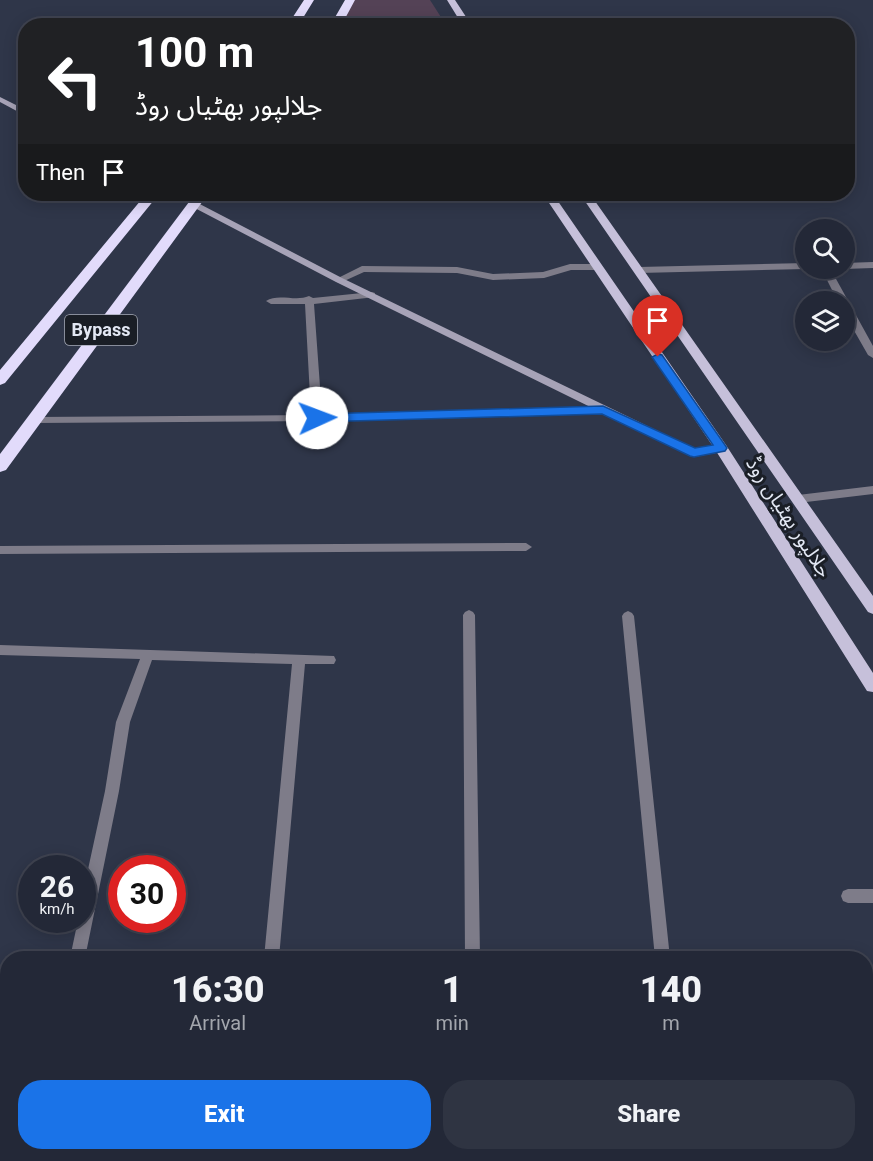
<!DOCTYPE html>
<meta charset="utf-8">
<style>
:root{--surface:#232837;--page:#2f3442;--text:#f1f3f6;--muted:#a3a6ad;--line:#404452;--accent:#1a73e8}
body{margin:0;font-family:Roboto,"Noto Sans Arabic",sans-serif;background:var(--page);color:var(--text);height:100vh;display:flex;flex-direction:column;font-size:22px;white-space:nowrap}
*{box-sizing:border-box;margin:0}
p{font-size:20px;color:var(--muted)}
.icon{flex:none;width:33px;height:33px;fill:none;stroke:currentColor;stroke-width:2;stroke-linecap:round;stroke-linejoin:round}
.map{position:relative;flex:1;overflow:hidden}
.sheet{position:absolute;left:0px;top:951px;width:873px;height:210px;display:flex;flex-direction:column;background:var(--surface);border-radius:24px 24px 0 0;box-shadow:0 3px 15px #0003,0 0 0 2px var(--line)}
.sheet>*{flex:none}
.hud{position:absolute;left:18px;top:18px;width:837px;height:183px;border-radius:24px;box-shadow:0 3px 15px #0003,0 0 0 2px var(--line);background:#202124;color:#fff;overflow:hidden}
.buttons{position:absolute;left:795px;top:219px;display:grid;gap:12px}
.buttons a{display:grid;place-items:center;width:60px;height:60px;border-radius:50%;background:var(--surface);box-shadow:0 3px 15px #0003,0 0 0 2px var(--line);font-size:30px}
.speed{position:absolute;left:18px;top:855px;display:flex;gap:12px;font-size:30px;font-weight:700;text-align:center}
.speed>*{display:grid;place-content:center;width:78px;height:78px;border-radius:50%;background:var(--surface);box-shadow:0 3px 15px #0003,0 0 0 2px var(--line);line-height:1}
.speed small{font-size:15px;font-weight:400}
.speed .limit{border:9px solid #d22;background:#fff;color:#111}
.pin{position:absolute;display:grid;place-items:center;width:51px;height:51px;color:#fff;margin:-62px -26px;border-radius:50% 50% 50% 0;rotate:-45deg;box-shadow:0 0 6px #0007}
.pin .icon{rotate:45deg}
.me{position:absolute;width:66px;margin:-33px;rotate:88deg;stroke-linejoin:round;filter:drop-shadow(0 0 4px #0008)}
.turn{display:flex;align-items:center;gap:21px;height:126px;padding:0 18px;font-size:27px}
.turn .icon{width:78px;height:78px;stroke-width:2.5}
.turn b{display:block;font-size:42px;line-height:51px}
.then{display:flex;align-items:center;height:57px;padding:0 18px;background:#0003;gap:12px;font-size:22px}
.eta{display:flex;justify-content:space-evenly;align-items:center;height:102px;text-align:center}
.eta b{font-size:36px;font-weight:800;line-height:42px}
.button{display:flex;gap:12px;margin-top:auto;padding:12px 18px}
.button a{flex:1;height:69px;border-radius:24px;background:var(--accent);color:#fff;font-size:24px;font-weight:800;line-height:69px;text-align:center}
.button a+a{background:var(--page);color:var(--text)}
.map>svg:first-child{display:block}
</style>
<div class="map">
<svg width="873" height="1161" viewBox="0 0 873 1161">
<rect width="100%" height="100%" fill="#2f3649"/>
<path fill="#544256" d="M350,0H430L446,25L335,26Z"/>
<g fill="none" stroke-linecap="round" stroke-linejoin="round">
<path fill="#7e7c89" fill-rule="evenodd" d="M873,262V268L844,269L843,268H844V263Z
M806,263V269L639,273L634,270L639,267Z
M570,264H596L601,267L596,270H571L544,278L493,280L457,273L364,272L342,282L339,283L334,280L362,266L457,267L493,274L543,272Z
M821,268H830L873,346V358L868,355L844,313V302H838Z
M372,292L375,293V297L314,304L322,414L603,407L608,410L603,413L317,421L35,423L30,420L35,417L311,415L305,304H271L266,301C278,293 296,302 309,296L313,298Z
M873,486V494L798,503L792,499L798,495Z
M526,543L532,547L526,551L0,554V546Z
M469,610L473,612L475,615L480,958H465L463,615L465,612Z
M628,611L632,613L634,616L670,958H655L622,616L624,613Z
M0,645L334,656L336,660L334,664H305L279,958H264L292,664L152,660L130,722L119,791L85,958H70L78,920H82V897L105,791L116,722L140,659L0,655Z
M848,889H873V903H848L843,901L841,896L843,891Z
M866,1076H873V1092H866Z
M0,1077H8V1093H0Z
M27,1154H43L41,1161H25Z
M245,1154H261L260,1161H244Z
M455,1154H471V1161H455Z
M674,1154H690L691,1161H675Z"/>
<path fill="#a7a3b7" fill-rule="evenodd" d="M0,97L26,110V116L0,102Z
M192,200L342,278L695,449L721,444L726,448L721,452L694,457L690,456L336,282L189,205V201Z"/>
<path fill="#c6c0da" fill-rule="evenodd" d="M447,0H455L472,26H463Z
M399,21L426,26H370Z
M543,194H553L726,445L873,673V692L867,691L716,451Z
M580,194H590L873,596V614L868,612Z"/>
<path fill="#e2dbfb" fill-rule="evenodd" d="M304,0H314L298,26H287Z
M345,0H355L341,26H330Z
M146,194H159L5,383L0,385V370Z
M195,194H208L6,470L0,472V454Z"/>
</g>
<path fill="#1a73e8" stroke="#114b97" stroke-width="1.5" d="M658,354L662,355L725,445L727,448L725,451L694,457L690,456L602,414L317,422L311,418L317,414L603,406L695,448L713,445L652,357Z"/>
<g text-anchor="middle" stroke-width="6" stroke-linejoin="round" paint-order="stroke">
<rect fill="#1a1e26" stroke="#a7abb6" stroke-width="1.5" x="65" y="315" width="72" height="30" rx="4.5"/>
<g font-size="18" font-weight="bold" fill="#e3e8f4">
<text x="101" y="336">Bypass</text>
</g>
<g font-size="20" fill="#e3e8f4" stroke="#1a1e26">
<text transform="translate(789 517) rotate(57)" y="7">جلالپور بھٹیاں روڈ</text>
</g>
</g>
</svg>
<div class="buttons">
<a><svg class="icon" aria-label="search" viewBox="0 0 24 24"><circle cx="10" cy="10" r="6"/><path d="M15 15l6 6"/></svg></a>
<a><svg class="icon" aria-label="layers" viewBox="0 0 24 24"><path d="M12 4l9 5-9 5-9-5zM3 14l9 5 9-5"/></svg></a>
</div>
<div class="speed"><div>26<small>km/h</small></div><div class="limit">30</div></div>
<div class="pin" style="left:658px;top:357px;background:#d93025"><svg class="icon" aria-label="arrive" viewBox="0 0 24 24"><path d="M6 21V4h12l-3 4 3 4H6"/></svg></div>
<svg class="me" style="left:317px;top:418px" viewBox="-20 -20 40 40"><circle r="19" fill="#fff"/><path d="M0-13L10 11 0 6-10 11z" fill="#1a73e8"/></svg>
<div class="hud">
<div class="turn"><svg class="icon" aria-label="left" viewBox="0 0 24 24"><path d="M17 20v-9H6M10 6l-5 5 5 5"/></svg><div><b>100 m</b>جلالپور بھٹیاں روڈ</div></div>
<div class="then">Then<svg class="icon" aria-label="arrive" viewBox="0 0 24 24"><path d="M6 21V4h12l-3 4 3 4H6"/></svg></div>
</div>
<section class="sheet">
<div class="eta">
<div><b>16:30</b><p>Arrival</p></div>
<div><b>1</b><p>min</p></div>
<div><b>140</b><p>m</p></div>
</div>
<div class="button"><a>Exit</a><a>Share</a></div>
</section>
</div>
